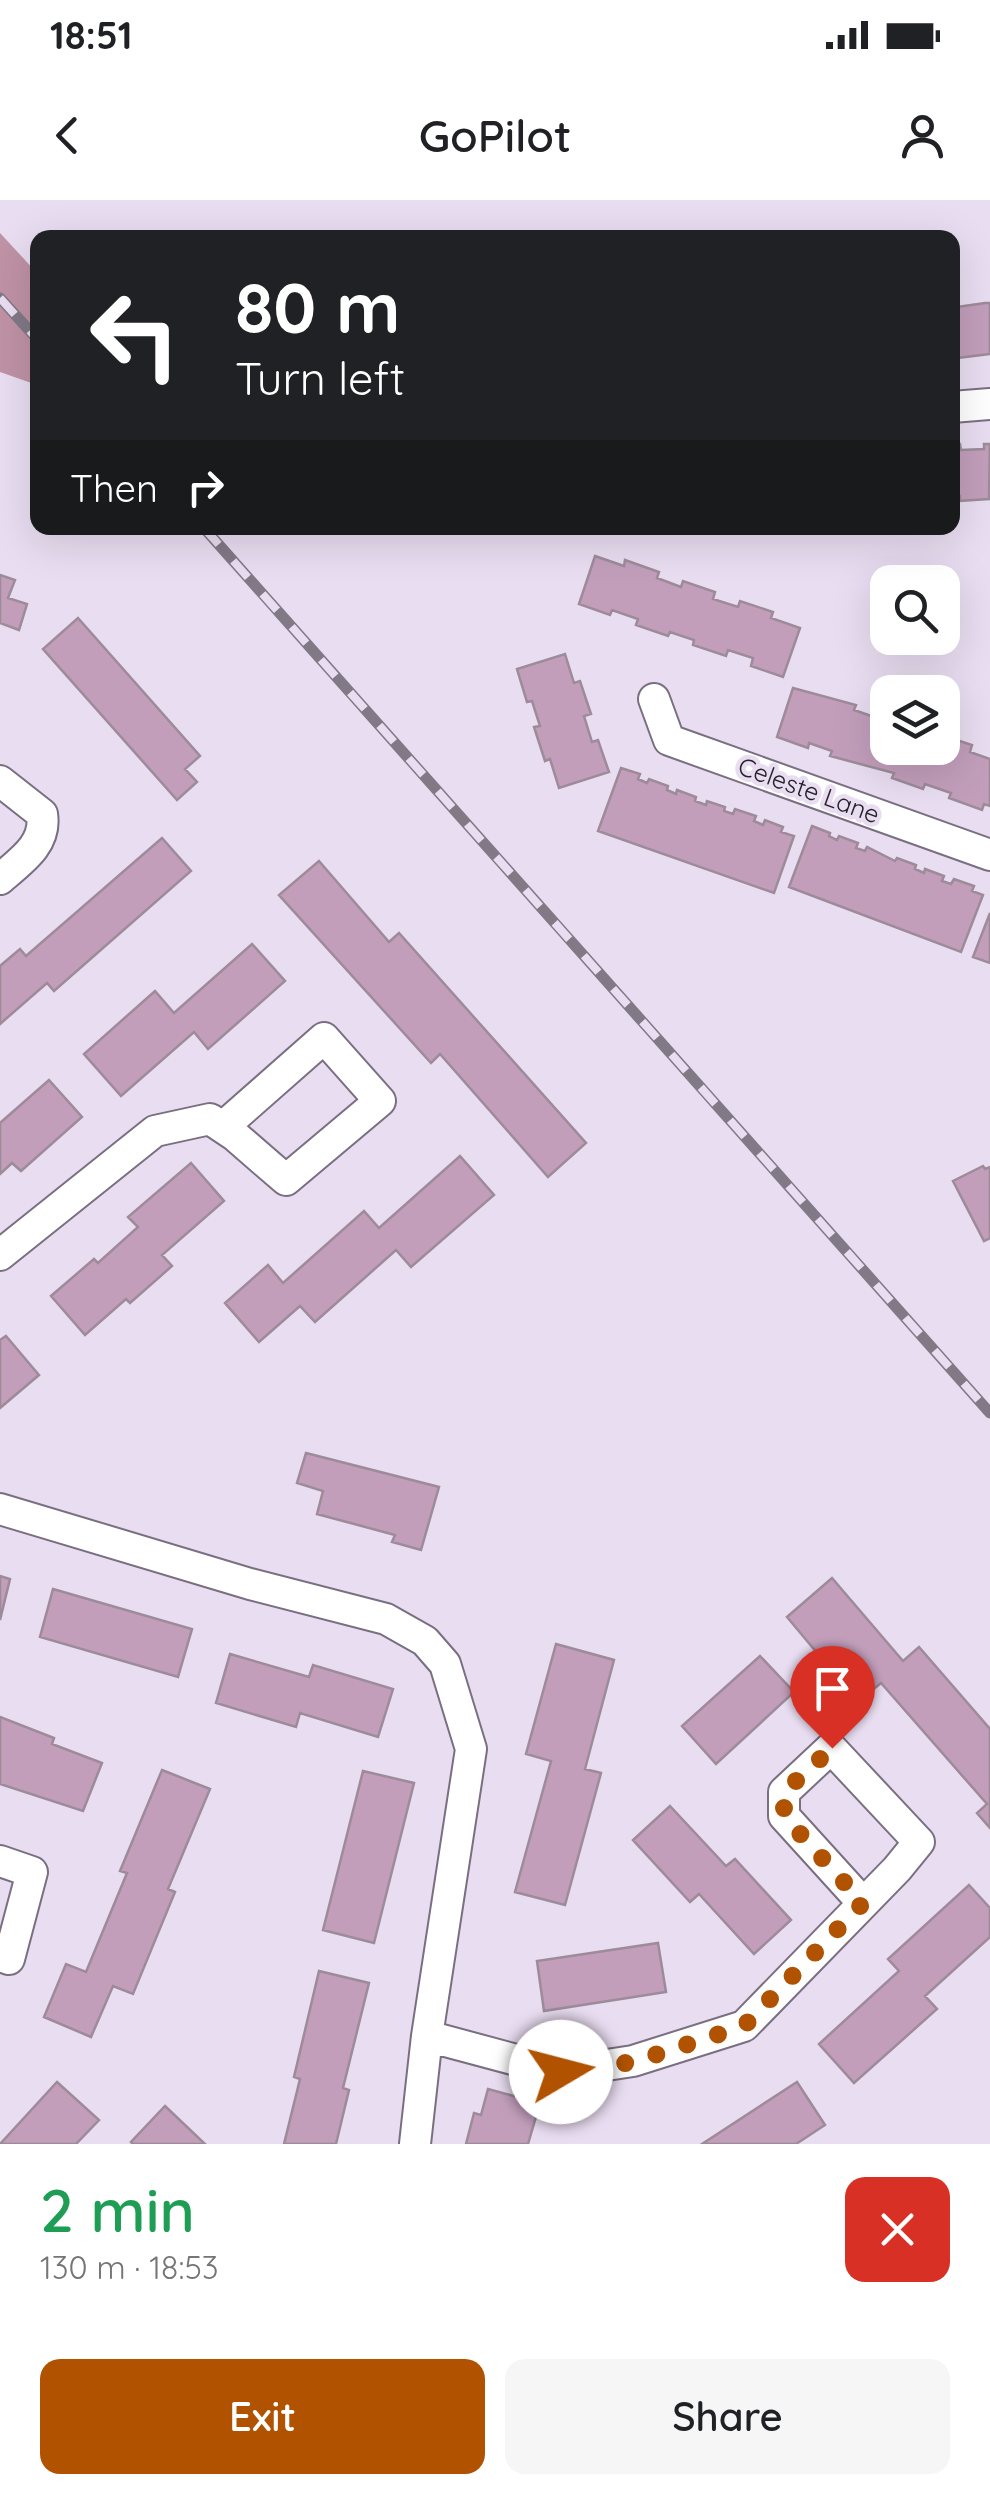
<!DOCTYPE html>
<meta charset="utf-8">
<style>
:root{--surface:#fff;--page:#f6f6f6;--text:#202124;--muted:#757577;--accent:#b05200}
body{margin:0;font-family:Quicksand,sans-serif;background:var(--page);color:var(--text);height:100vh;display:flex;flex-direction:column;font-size:38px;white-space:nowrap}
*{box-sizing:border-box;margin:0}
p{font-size:32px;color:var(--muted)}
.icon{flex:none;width:55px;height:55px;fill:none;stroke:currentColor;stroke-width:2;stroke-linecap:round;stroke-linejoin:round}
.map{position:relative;height:1944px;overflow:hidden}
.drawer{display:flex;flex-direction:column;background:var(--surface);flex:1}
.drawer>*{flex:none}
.top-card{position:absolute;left:30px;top:30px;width:930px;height:305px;border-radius:20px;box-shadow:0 10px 40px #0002;background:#202124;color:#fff;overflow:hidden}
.buttons{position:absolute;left:870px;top:365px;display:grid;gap:20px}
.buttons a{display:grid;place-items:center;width:90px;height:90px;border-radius:20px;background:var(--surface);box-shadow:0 10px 40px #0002;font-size:50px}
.pin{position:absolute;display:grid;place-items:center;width:85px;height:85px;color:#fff;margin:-102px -42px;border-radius:50% 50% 50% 0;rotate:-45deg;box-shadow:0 0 10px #0007}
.pin .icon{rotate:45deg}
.me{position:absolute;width:110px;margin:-55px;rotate:82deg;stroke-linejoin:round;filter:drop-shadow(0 0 8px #0008)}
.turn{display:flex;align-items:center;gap:35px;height:210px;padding:0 40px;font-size:45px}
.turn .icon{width:130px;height:130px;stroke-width:2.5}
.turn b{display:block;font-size:70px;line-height:85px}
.then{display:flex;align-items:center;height:95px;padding:0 40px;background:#0003;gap:20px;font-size:38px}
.round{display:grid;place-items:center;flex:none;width:105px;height:105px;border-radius:20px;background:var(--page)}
.summary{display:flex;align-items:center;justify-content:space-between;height:170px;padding:0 40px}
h1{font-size:60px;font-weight:600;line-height:75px;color:#1e9e55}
.action{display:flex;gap:20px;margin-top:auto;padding:20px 40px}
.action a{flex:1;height:115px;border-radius:20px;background:var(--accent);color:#fff;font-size:40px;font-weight:600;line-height:115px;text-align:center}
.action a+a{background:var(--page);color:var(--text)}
.status{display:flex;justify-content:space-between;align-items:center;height:70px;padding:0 50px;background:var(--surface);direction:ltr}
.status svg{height:28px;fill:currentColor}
header{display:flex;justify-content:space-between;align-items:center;height:130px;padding:0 40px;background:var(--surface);font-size:45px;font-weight:600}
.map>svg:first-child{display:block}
</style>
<div class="status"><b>18:51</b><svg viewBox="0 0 49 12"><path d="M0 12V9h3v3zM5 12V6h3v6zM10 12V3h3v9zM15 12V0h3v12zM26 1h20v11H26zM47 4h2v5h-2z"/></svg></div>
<header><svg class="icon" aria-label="back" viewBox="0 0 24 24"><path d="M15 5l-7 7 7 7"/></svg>GoPilot<svg class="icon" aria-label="person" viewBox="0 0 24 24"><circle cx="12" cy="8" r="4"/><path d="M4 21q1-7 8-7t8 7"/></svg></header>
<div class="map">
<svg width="990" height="1944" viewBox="0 0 990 1944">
<rect width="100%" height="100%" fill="#e9ddf1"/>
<path fill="#bf92a5" d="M0,33L37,73V185L0,172Z"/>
<path fill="#c29ebb" stroke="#9d8b99" stroke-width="2.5" d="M985,103H990V154L957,158V155H952V104L957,107Z
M952,244H960L961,250L984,249V244H990L989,299L960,301V296H952Z
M595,356L624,366L625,360L659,372L657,378L681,387L683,381L715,392L713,399L738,407L740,401L773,412L771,418L800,428L783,477L751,466L753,458L728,450L726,456L693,445L694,440L670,432L668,436L636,425L638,419L612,410L610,415L579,404Z
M0,375L15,380L8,398L27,404L19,430L0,423Z
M78,418L200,556L185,569L197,582L177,600L43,449Z
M565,454L574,483L580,481L591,514L584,516L592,542L598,540L609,572L559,588L550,559L545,561L534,527L540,526L532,501L527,502L517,469Z
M793,488L856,505L854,510L880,519L881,515L888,517V548H942V535L972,545L970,552L990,559V606L984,604L982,610L949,598L951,593L925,584L923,589L892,578L894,573L830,556L832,551L809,543L808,548L777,537Z
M621,568L640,574L638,579L647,583L649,579L668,586L667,590L676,594L677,590L696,597L695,601L706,605L707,601L725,607L724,611L733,614L735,609L756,616L754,621L763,625L765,620L783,627L781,632L794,636L774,693L598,631Z
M812,626L830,633L829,636L837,640L839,636L858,643L856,648L865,651L867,647L895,661L897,658L916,665L915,669L924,673L925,669L944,676L942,681L951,684L954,679L974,686L972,691L983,695L961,752L789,687Z
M162,638L191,671L54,791L47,783L0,824V766L20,749L26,756Z
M319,661L389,742L399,733L586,943L548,977L440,854L431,863L279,695Z
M990,713V763L973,757Z
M252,744L285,781L208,849L194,832L121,896L84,854L155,791L174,813Z
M49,880L82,917L21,971L12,963L0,974V923Z
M460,956L494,995L411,1067L396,1050L315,1122L300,1106L259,1142L225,1103L268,1065L283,1083L364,1011L379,1028Z
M191,963L224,1001L162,1055L172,1066L130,1103L126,1099L85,1135L51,1096L94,1059L98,1063L138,1027L128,1017Z
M983,966L985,969L990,967V1038L984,1041L953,981Z
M6,1136L39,1175L0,1208V1140Z
M306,1253L439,1287L421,1350L392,1342L395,1335L317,1314L323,1291L297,1283Z
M0,1376L10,1379L0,1420Z
M832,1378L903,1461L919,1447L990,1529V1628L977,1613L987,1604L881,1483L865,1496L830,1455L823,1460L787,1417Z
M53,1389L192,1429L178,1477L40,1437Z
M556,1444L614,1460L585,1569L601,1573L565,1705L515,1692L551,1561L526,1554Z
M230,1454L309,1477L313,1465L393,1489L378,1537L300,1513L296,1527L216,1503Z
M760,1456L794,1492L716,1564L682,1526Z
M0,1517L54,1538L52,1544L102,1563L83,1611L0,1584Z
M162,1570L210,1589L168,1689L175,1692L133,1794L113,1786L91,1837L44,1817L66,1764L86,1772L127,1673L120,1671Z
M363,1571L414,1583L374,1743L323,1730Z
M670,1606L726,1666L735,1659L791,1720L754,1754L699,1694L690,1702L633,1640Z
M969,1685L990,1708V1737L925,1796L937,1809L854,1883L819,1844L899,1771L888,1759Z
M658,1743L666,1792L544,1811L537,1761Z
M319,1771L369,1783L343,1888L349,1890L336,1944H284L300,1879L294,1877Z
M57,1882L99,1920L76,1944H0Z
M797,1882L825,1925L796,1944H702Z
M488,1889L540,1903L528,1944H466L474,1913L481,1915Z
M165,1906L205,1944H133L131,1942Z"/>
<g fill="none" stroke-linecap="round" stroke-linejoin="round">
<g stroke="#7a6f80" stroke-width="34">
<path id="street" d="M952,207L990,204
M654,499L669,540L990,655
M0,581L42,614C47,644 21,661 0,679
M0,1055L155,931L210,919L234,935L286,980L380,901L324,838L223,927
M0,1309L250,1384L386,1419L425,1441L445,1464L471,1549L427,1836L415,1944
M0,1661L32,1672L9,1759L0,1756
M427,1836L561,1872L633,1861L744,1826L897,1669L919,1642L831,1548L784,1592V1616L863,1703"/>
</g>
<use href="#street" stroke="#fff" stroke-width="30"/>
<g stroke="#817986" stroke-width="11">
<path id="rail" d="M0,98L38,140
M204,328L990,1213"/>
</g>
<use href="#rail" stroke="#e9ddf1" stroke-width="8" stroke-dasharray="22" stroke-linecap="butt"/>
</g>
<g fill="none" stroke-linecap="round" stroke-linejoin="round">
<path stroke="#b05200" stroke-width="18" stroke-dasharray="0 32.4" d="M561,1872L633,1862L744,1826L863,1703L784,1616V1592L832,1548"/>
</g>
<g text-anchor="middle" stroke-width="9" stroke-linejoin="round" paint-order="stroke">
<g font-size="25" fill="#262229" stroke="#e9ddf1">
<text transform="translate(809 590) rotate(20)" y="9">Celeste Lane</text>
</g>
</g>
</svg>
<div class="buttons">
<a><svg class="icon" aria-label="search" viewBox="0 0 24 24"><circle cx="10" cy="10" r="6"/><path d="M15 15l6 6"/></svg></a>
<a><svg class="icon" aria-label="layers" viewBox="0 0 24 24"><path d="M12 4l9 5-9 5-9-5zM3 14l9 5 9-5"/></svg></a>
</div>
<div class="pin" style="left:832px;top:1548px;background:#d93025"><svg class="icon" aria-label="arrive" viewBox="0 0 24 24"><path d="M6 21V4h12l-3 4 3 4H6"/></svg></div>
<svg class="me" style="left:561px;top:1872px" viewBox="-20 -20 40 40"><circle r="19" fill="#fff"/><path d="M0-13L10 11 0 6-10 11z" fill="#b05200"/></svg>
<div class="top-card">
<div class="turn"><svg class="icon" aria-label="left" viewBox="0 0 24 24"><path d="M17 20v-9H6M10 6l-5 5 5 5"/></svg><div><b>80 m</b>Turn left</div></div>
<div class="then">Then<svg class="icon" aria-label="right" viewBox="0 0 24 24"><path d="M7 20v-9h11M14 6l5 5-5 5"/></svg></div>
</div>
</div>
<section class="drawer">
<div class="summary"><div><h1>2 min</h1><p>130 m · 18:53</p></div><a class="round" style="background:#d93025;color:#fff"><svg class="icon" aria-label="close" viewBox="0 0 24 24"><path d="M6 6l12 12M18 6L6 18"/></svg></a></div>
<div class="action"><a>Exit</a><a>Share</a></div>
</section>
